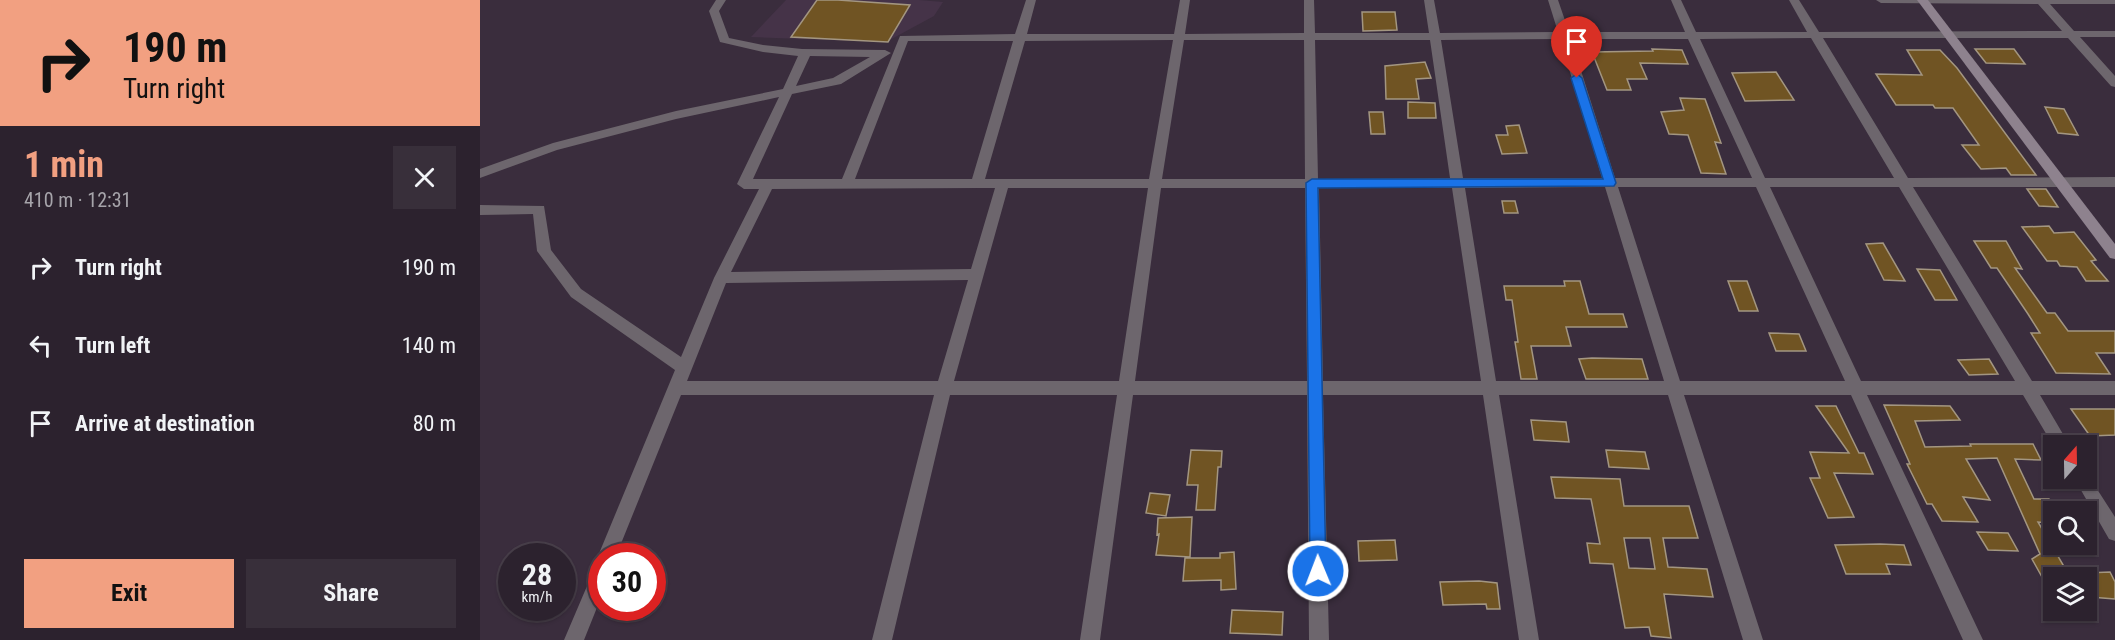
<!DOCTYPE html>
<meta charset="utf-8">
<style>
:root{--surface:#2c222e;--page:#382f3a;--text:#f1f3f6;--muted:#a6a4aa;--line:#483f4a;--accent:#f2a081}
body{margin:0;font-family:"Roboto Condensed",sans-serif;background:var(--page);color:var(--text);height:100vh;display:flex;flex-direction:column;font-size:22px;white-space:nowrap}
*{box-sizing:border-box;margin:0}
p{font-size:20px;color:var(--muted)}
.icon{flex:none;width:33px;height:33px;fill:none;stroke:currentColor;stroke-width:2;stroke-linecap:round;stroke-linejoin:round}
.map{position:relative;flex:1;overflow:hidden}
.details{display:flex;flex-direction:column;background:var(--surface);width:480px}
.details>*{flex:none}
.hud{background:#f2a081;color:#111;overflow:hidden}
.needle{width:39px;rotate:20deg}
.fabs{position:absolute;left:1563px;top:435px;display:grid;gap:12px}
.fabs a{display:grid;place-items:center;width:54px;height:54px;border-radius:0px;background:var(--surface);box-shadow:0 2px 4px #0004,0 0 0 2px var(--line);font-size:30px}
.speed{position:absolute;left:18px;top:543px;display:flex;gap:12px;font-size:30px;font-weight:700;text-align:center}
.speed>*{display:grid;place-content:center;width:78px;height:78px;border-radius:50%;background:var(--surface);box-shadow:0 2px 4px #0004,0 0 0 2px var(--line);line-height:1}
.speed small{font-size:15px;font-weight:400}
.speed .limit{border:9px solid #d22;background:#fff;color:#111}
.pin{position:absolute;display:grid;place-items:center;width:51px;height:51px;color:#fff;margin:-62px -26px;border-radius:50% 50% 50% 0;rotate:-45deg;box-shadow:0 0 6px #0007}
.pin .icon{rotate:45deg}
.me{position:absolute;width:66px;margin:-33px;rotate:359deg;stroke-linejoin:round;filter:drop-shadow(0 0 4px #0008)}
.turn{display:flex;align-items:center;gap:21px;height:126px;padding:0 24px;font-size:27px}
.turn .icon{width:78px;height:78px;stroke-width:2.5}
.turn b{display:block;font-size:42px;line-height:51px}
.round{display:grid;place-items:center;flex:none;width:63px;height:63px;border-radius:0px;background:var(--page)}
.overview{display:flex;align-items:center;justify-content:space-between;height:102px;padding:0 24px}
h1{font-size:36px;font-weight:700;line-height:45px;color:var(--accent)}
.primary-button{display:flex;gap:12px;margin-top:auto;padding:12px 24px}
.primary-button a{flex:1;height:69px;border-radius:0px;background:var(--accent);color:#111;font-size:24px;font-weight:700;line-height:69px;text-align:center}
.primary-button a+a{background:var(--page);color:var(--text)}
ul{padding:0;list-style:none}
li{display:flex;align-items:center;gap:18px;height:78px;padding:0 24px}
li div{flex:1}
li b{display:block;font-size:22px}
li em{font-style:normal}
main{display:flex;flex:1;min-height:0}
.map>svg:first-child{display:block}
</style>
<main>
<section class="details">
<div class="hud">
<div class="turn"><svg class="icon" aria-label="right" viewBox="0 0 24 24"><path d="M7 20v-9h11M14 6l5 5-5 5"/></svg><div><b>190 m</b>Turn right</div></div>
</div>
<div class="overview"><div><h1>1 min</h1><p>410 m · 12:31</p></div><a class="round"><svg class="icon" aria-label="close" viewBox="0 0 24 24"><path d="M6 6l12 12M18 6L6 18"/></svg></a></div>
<ul>
<li><svg class="icon" aria-label="right" viewBox="0 0 24 24"><path d="M7 20v-9h11M14 6l5 5-5 5"/></svg><div><b>Turn right</b></div><em>190 m</em></li>
<li><svg class="icon" aria-label="left" viewBox="0 0 24 24"><path d="M17 20v-9H6M10 6l-5 5 5 5"/></svg><div><b>Turn left</b></div><em>140 m</em></li>
<li><svg class="icon" aria-label="arrive" viewBox="0 0 24 24"><path d="M6 21V4h12l-3 4 3 4H6"/></svg><div><b>Arrive at destination</b></div><em>80 m</em></li>
</ul>
<div class="primary-button"><a>Exit</a><a>Share</a></div>
</section>
<div class="map">
<svg width="1635" height="640" viewBox="0 0 1635 640">
<rect width="100%" height="100%" fill="#3a2d3d"/>
<path fill="#453348" d="M306,0H439L463,2L454,16L406,42L271,37Z"/>
<path fill="#705423" stroke="#a39681" stroke-width="1.5" fill-rule="evenodd" d="M337,0H358L430,5L408,42L311,37Z
M882,12H915L917,30L883,31Z
M1172,49L1202,50L1208,64L1160,63L1167,79H1147L1151,90H1127L1112,52L1173,51Z
M1495,49H1534L1545,64L1506,63Z
M1427,50H1460L1477,68L1556,175H1531L1526,168L1501,169L1482,145H1499L1473,108H1455L1453,105H1416L1396,74L1442,75Z
M945,62L951,78L936,79L939,99H906L905,66Z
M1296,72L1314,100L1265,101L1252,73Z
M1200,98L1225,99L1241,143L1235,142L1246,174L1221,173L1208,135L1189,134L1181,112L1204,110Z
M928,102L955,103L956,118H928Z
M1565,107L1584,109L1598,135L1578,133Z
M889,112H903L905,134H891Z
M1039,125L1047,153L1022,154L1016,135H1028L1026,126Z
M1547,189H1566L1578,207L1559,206Z
M1022,201H1035L1038,213H1024Z
M1569,226L1574,233L1594,232L1616,260L1611,261L1628,281H1606L1597,267L1580,266L1577,261H1567L1542,227Z
M1494,241H1526L1542,269L1535,268L1567,313H1575L1588,331H1635V353H1616L1630,374L1576,373L1551,333H1560L1548,314L1517,268H1511Z
M1403,243L1425,281L1404,280L1386,244Z
M1437,269L1460,270L1477,300H1455Z
M1084,281H1100L1109,314H1143L1147,327H1086L1091,346H1051L1057,379H1041L1035,342H1038L1032,300H1026L1024,286H1085Z
M1248,281H1267L1278,311H1259Z
M1289,333L1319,334L1326,351H1296Z
M1112,358L1162,359L1168,379H1106L1099,359Z
M1509,359L1518,374L1489,375L1478,360Z
M1404,405L1470,406L1480,420L1435,421L1445,447L1491,446L1490,444H1553L1561,460L1535,459L1554,499H1569L1574,507V523L1558,522L1589,575L1562,577L1552,559L1560,554L1517,458L1486,459L1510,500L1483,497L1498,522L1462,521L1452,504H1447L1427,464H1430Z
M1336,406H1356L1379,453H1384L1393,474L1354,473L1374,517L1348,518L1330,478H1340L1330,452L1369,453Z
M1591,409H1635V435L1610,436Z
M1051,420L1086,422L1089,442L1054,440Z
M711,450L742,451L741,467H738L735,510H716L718,485H707Z
M1126,450L1165,452L1169,469L1129,467Z
M1071,477L1140,479L1144,506H1209L1218,538H1183L1188,567L1227,569L1233,597L1184,594L1191,638L1171,636L1169,627L1145,628L1133,564L1110,563L1107,543L1120,544L1111,499L1075,498ZM1144,538H1170L1175,569L1149,568Z
M670,493L690,495L686,516L666,513Z
M712,517L710,557L676,555L679,534L677,535L678,518Z
M1497,532L1528,533L1538,551L1508,550Z
M915,540L917,560L879,561L878,541Z
M1400,544L1424,545L1431,565L1406,564L1410,574H1366L1355,545Z
M754,552L756,589L741,590V580L703,581L705,558H740V553Z
M1630,572L1635,582V599L1610,597L1606,589V573Z
M999,581L1017,583L1020,609H1007L1006,604L963,605L960,582Z
M752,610L803,612L802,635L750,633Z"/>
<g fill="none" stroke-linecap="round" stroke-linejoin="round">
<path fill="#6d666d" fill-rule="evenodd" d="M236,0H246L239,11L249,38L283,45L322,49L405,50L411,53L361,84L312,94L273,179H362L420,36L535,34L546,0H556L547,34H694L700,0H710L705,34L824,33V0H834L835,33H949L944,0H954L960,33L1078,32L1068,0H1078L1089,32H1205L1191,0H1201L1216,32H1327L1309,0H1319L1339,32L1582,31L1558,4L1401,3L1396,0H1635V4H1570L1594,31H1635V37H1600L1635,76V87L1631,86L1588,38H1343L1428,178L1635,177V187H1433L1552,381H1635V395H1560L1590,446L1574,447L1543,395H1387L1503,640H1483L1371,395H1204L1283,640H1263L1188,395H1019L1059,640H1039L1003,395H843L849,640H829L827,395H653L620,640H600L637,395H470L412,640H392L454,395H201L136,556H122V595L104,640H84L116,565L121,562L118,556L195,370L91,297L57,251L53,214L0,215V205L64,206L71,250L101,289L201,357L234,278L279,189H264L257,184L299,97L196,119L77,150L0,178V169L73,143L196,111L303,89L318,56L283,52L240,42L229,11ZM1331,38L1414,178H1285L1220,39ZM1080,39L1122,178H983L961,40ZM1091,39H1208L1272,178H1135ZM693,40L669,179H505L545,41ZM704,40H824L825,179H682ZM835,40H950L970,178L838,179ZM428,41H533L492,179H375ZM330,56L390,57L353,78L316,86ZM1125,187L1184,381H1016L985,188ZM1138,187H1276L1365,381H1200ZM1290,187H1419L1535,381H1381ZM498,188H515L491,269L251,272L292,189ZM528,188H668L639,381H474ZM681,188H825L827,381H655ZM839,188H972L1001,381H843ZM488,280L458,381H207L246,283Z
M1606,472L1635,517V541L1629,539L1594,478H1606Z"/>
<path fill="#8e828e" fill-rule="evenodd" d="M1437,0H1448L1635,244V259L1630,258Z"/>
</g>
<path fill="#1a73e8" stroke="#114b97" stroke-width="1.5" d="M1097,74L1102,78L1136,183L1134,186L838,188L846,571L844,577L838,579L832,577L830,571L826,183L832,179H1123L1091,78Z"/>
</svg>
<div class="fabs">
<a><svg class="needle" viewBox="-14 -14 28 28"><path d="M0-13l5 13h-10z" fill="#e53935"/><path d="M0 13l5-13h-10z" fill="#a6a4aa"/></svg></a>
<a><svg class="icon" aria-label="search" viewBox="0 0 24 24"><circle cx="10" cy="10" r="6"/><path d="M15 15l6 6"/></svg></a>
<a><svg class="icon" aria-label="layers" viewBox="0 0 24 24"><path d="M12 4l9 5-9 5-9-5zM3 14l9 5 9-5"/></svg></a>
</div>
<div class="speed"><div>28<small>km/h</small></div><div class="limit">30</div></div>
<div class="pin" style="left:1097px;top:78px;background:#d93025"><svg class="icon" aria-label="arrive" viewBox="0 0 24 24"><path d="M6 21V4h12l-3 4 3 4H6"/></svg></div>
<svg class="me" style="left:838px;top:571px" viewBox="-20 -20 40 40"><circle r="17" fill="#1a73e8" stroke="#fff" stroke-width="3"/><path d="M0-11L8 9 0 5-8 9z" fill="#fff"/></svg>
</div>
</main>
